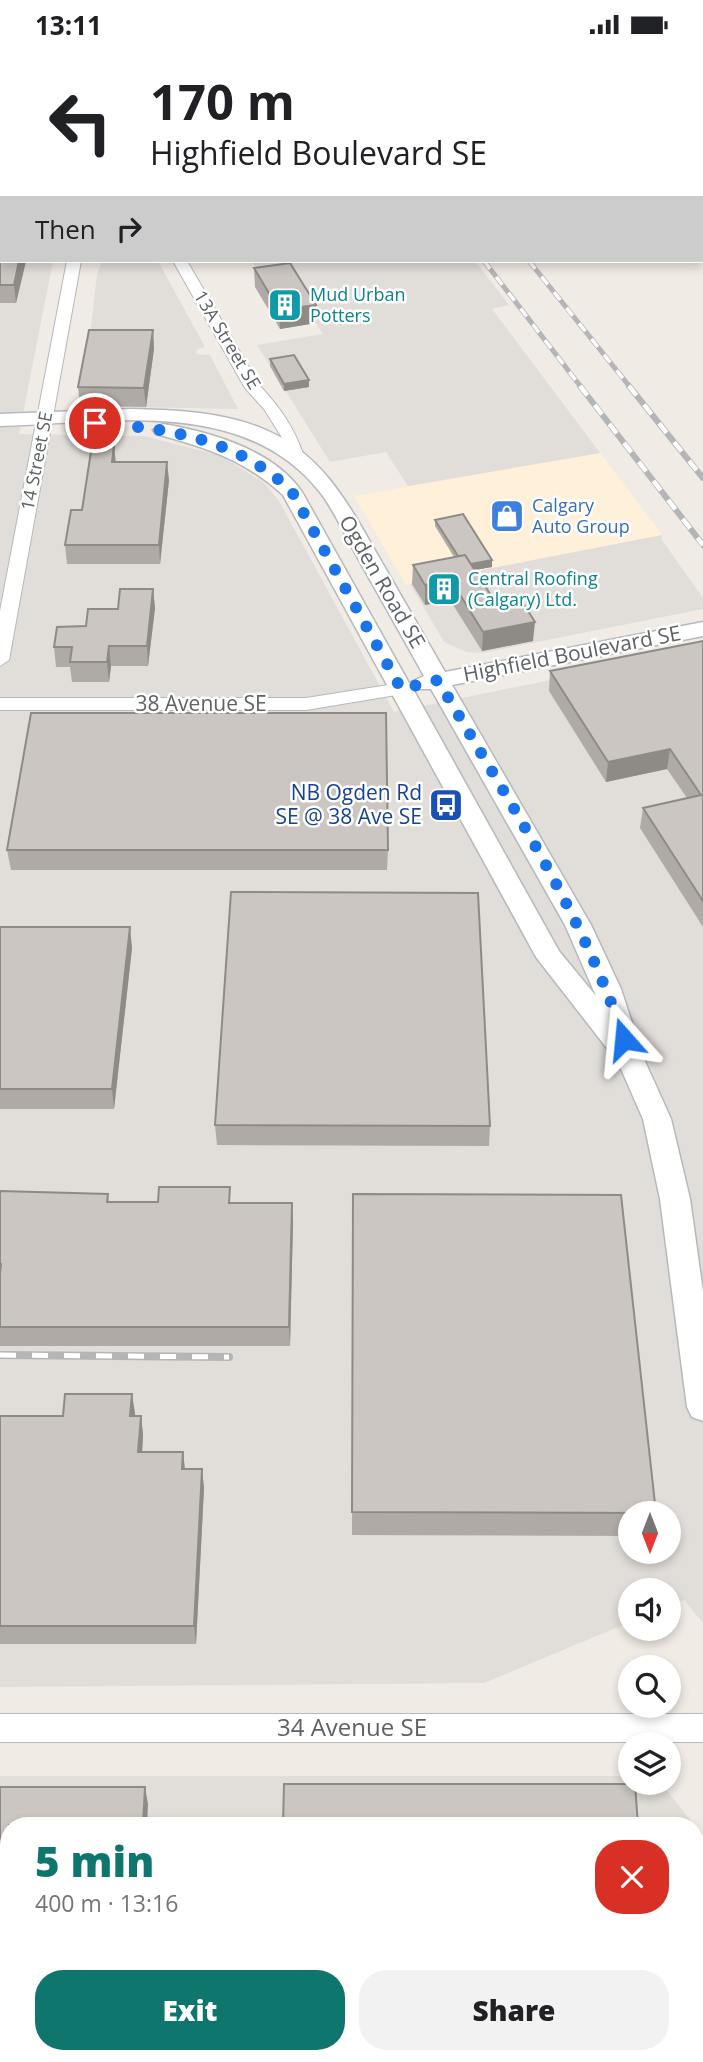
<!DOCTYPE html>
<meta charset="utf-8">
<style>
:root{--surface:#fff;--page:#f2f2f2;--text:#202124;--muted:#757577;--accent:#0f766e}
body{margin:0;font-family:"Open Sans",sans-serif;background:var(--page);color:var(--text);height:100vh;display:flex;flex-direction:column;font-size:26px;white-space:nowrap}
*{box-sizing:border-box;margin:0}
p{font-size:23px;color:var(--muted)}
.icon{flex:none;width:38px;height:38px;fill:none;stroke:currentColor;stroke-width:2;stroke-linecap:round;stroke-linejoin:round}
.map{position:relative;flex:1;overflow:hidden}
.drawer{position:absolute;left:0px;top:1768px;width:704px;height:247px;display:flex;flex-direction:column;background:var(--surface);border-radius:28px 28px 0 0;box-shadow:0 4px 10px #0003}
.drawer>*{flex:none}
.hud{position:absolute;left:0px;top:0px;width:704px;height:214px;box-shadow:0 4px 10px #0003;background:#fff;color:var(--text);overflow:hidden}
.needle{width:46px;rotate:180deg}
.controls{position:absolute;left:618px;top:1452px;display:grid;gap:14px}
.controls a{display:grid;place-items:center;width:63px;height:63px;border-radius:50%;background:var(--surface);box-shadow:0 4px 10px #0003;font-size:35px}
.pin{position:absolute;display:grid;place-items:center;width:60px;height:60px;color:#fff;margin:-30px;border:4px solid #fff;border-radius:50%;box-shadow:0 2px 7px #0007}
.me{position:absolute;width:77px;margin:-38px;rotate:342deg;stroke-linejoin:round;filter:drop-shadow(0 0 5px #0008)}
.turn{display:flex;align-items:center;gap:24px;height:147px;padding:0 35px;font-size:32px}
.turn .icon{width:91px;height:91px;stroke-width:2.5}
.turn b{display:block;font-size:49px;line-height:60px}
.then{display:flex;align-items:center;height:66px;padding:0 35px;background:#0003;gap:14px;font-size:26px}
.round{display:grid;place-items:center;flex:none;width:74px;height:74px;border-radius:28px;background:var(--page)}
.headline{display:flex;align-items:center;justify-content:space-between;height:119px;padding:0 35px}
h1{font-size:42px;font-weight:800;line-height:52px;color:var(--accent)}
.button{display:flex;gap:14px;margin-top:auto;padding:14px 35px}
.button a{flex:1;height:80px;border-radius:28px;background:var(--accent);color:#fff;font-size:28px;font-weight:800;line-height:80px;text-align:center}
.button a+a{background:var(--page);color:var(--text)}
.status{display:flex;justify-content:space-between;align-items:center;height:49px;padding:0 35px;background:var(--surface);direction:ltr}
.status svg{height:19px;fill:currentColor}
.map>svg:first-child{display:block}
</style>
<div class="status"><b>13:11</b><svg viewBox="0 0 49 12"><path d="M0 12V9h3v3zM5 12V6h3v6zM10 12V3h3v9zM15 12V0h3v12zM26 1h20v11H26zM47 4h2v5h-2z"/></svg></div>
<div class="map">
<svg width="703" height="2013" viewBox="0 0 703 2013">
<rect width="100%" height="100%" fill="#f0ebe4"/>
<path fill="#fff0da" d="M600,404L662,486L406,536L354,447Z"/>
<path fill="#e1ddd9" fill-rule="evenodd" d="M0,0L303,2H2V212H53L19,385L144,387L221,407L263,433L279,452L394,663L703,600V1574L684,1551L669,1557L668,1542H630V1573L484,1634L0,1638ZM630,1465H668V1503H630Z
M102,212H158L205,298L197,300L196,305L210,306L238,360L80,357L94,285H97L91,279L97,225Z
M252,212H475L509,256L492,260L600,404L408,437L386,403L330,413L257,296L323,285L290,233L267,236Z
M662,486V491L703,549V560L482,604L467,603L444,593L410,535Z
M0,1727H630V1734H661L694,1776H9V2006H695V1777L703,1788V2013H0Z"/>
<g fill="none" stroke-linecap="round" stroke-linejoin="round">
<g stroke="#b5b9bc" stroke-width="2">
<path id="minor" d="M636,0H648L649,2H637Z
M702,38H703V47H702Z
M0,160H2V168H0Z
M67,212H81L9,611L0,617V562Z
M173,212H187L260,337C279,357 294,378 303,405L301,409H289L281,387L264,360L245,339Z
M401,634L411,640L408,644L306,661H0V649H306Z
M0,1665H703V1693H0Z"/>
</g>
<g stroke="#b5b9bc" stroke-width="3">
<path id="tertiary" d="M132,360C178,361 226,363 268,382C327,408 353,464 384,517C404,552 425,588 445,623L703,573V587L452,636L591,876L621,940L644,1010L671,1070L690,1150L703,1243V1372L692,1368L687,1358L660,1150L643,1070L614,1004L609,1002L536,908L283,446C245,411 205,398 156,385L153,381L163,375C211,383 273,401 302,443L409,634L424,627C401,585 377,544 354,502C343,483 333,459 319,442C243,347 106,374 0,377V365ZM413,640H431L565,876L596,947L559,902Z"/>
</g>
<use href="#minor" fill="#fff" fill-rule="evenodd"/>
<use href="#tertiary" fill="#fff" fill-rule="evenodd"/>
<g stroke="#b4b5b6" stroke-width="5">
<path id="rail-far2" d="M484,212L581,338
M529,212L630,338"/>
</g>
<g stroke="#b4b5b6" stroke-width="6">
<path id="rail-far1" d="M580,337L703,496
M629,337L703,429"/>
</g>
<g stroke="#b4b5b6" stroke-width="8">
<path id="rail" d="M0,1306L229,1308"/>
</g>
<use href="#rail-far2" stroke="#fff" stroke-width="3.5" stroke-dasharray="10" stroke-linecap="butt"/>
<use href="#rail-far1" stroke="#fff" stroke-width="4.5" stroke-dasharray="12" stroke-linecap="butt"/>
<use href="#rail" stroke="#fff" stroke-width="5" stroke-dasharray="16" stroke-linecap="butt"/>
</g>
<path fill="#afaaa6" d="M513,0H619V2H515Z
M0,49H2V142H0Z
M702,56H703V154H702Z
M0,175L26,212L16,254H0Z
M254,219L316,256V274L280,280L255,238Z
M153,281L154,300L146,358L80,357L78,338Z
M270,310L309,338L284,342L270,317Z
M116,413L169,431L160,515H67L65,496L82,461Z
M435,471L492,511V518L475,521L494,551L533,592L482,602L450,551L425,556L412,535L413,516L454,508L435,477Z
M153,540L155,559L148,617H111L109,633H72L70,618H56L54,598L86,577Z
M703,592V878L640,779L643,759L687,749L667,720L606,733L549,642L550,622Z
M7,801H388L387,821H11Z
M0,878L132,899L114,1060H0Z
M215,1076L490,1077L489,1097L217,1096Z
M0,1142L108,1145L109,1153L292,1154L293,1173L290,1297H0Z
M353,1145L621,1146L656,1465H630V1487L352,1486Z
M135,1364L134,1367H141L143,1386L142,1403H183L185,1420H202L204,1439L196,1595H0V1367H63Z"/>
<path fill="#8e8b87" d="M530,0H619V2H530Z
M19,212H26L16,254L14,236Z
M316,256V274L280,280L279,261Z
M153,281L154,300L146,358L144,339Z
M309,331V338L284,342V335Z
M114,397L116,415L112,413Z
M167,413L169,431L160,515L159,496Z
M492,511V518L463,523V516Z
M451,531L450,551L425,556V536Z
M153,540L155,559L148,617L147,597Z
M535,573L533,592L482,602L483,583Z
M109,597L111,617L109,633L107,613Z
M670,700L667,720L606,733L608,713Z
M130,878L132,899L114,1060L112,1040Z
M292,1154L293,1173L290,1297L289,1278Z
M132,1345L135,1364L133,1386L130,1367Z
M141,1367L143,1386L141,1422L138,1403Z
M183,1403L185,1422L182,1420Z
M202,1420L204,1439L196,1595L194,1577Z
M145,1738L148,1755L147,1776H143Z
M127,2006H131V2013H126Z"/>
<path fill="#cbc6c1" stroke="#8e8b87" stroke-width="2" d="M0,49H2V125H0Z
M702,56H703V135H702Z
M0,175H2V212H19L14,236H0Z
M290,214L316,256L279,261L254,219Z
M89,281H153L144,339L78,338Z
M294,306L309,331L284,335L270,310Z
M92,396L114,397L112,413H167L159,496H65L71,461H82Z
M463,465L492,511L471,515L465,506L458,507L435,471Z
M465,506L494,551L518,546L535,573L483,583L451,531L425,536L413,516Z
M120,540H153L147,597H109L107,613H70L72,598H54L57,578L86,577L88,560H118Z
M703,592V852L643,759L701,746L670,700L608,713L550,622Z
M31,664H386L388,801H7Z
M231,843L478,844L490,1077L215,1076Z
M0,878H130L112,1040H0Z
M159,1138H230L229,1154H292L289,1278H0V1225L1,1215H0V1142L108,1145L107,1153H158Z
M353,1145L621,1146L656,1464L352,1463Z
M65,1345H132L130,1367H141L138,1403H183L182,1420H202L194,1577H0V1367H63Z
M284,1735H635L638,1776H283Z
M0,1738H145L143,1776H9V2006H127L126,2013H0Z
M278,2006H660L661,2013H278Z"/>
<g fill="none" stroke-linecap="round" stroke-linejoin="round">
<path stroke="#1a73e8" stroke-width="12" stroke-dasharray="0 21.6" d="M95,374C167,379 239,390 292,443L401,640L438,631C505,747 582,862 624,990"/>
</g>
<defs>
<g id="building-square" transform="scale(1.75)"><rect x="-9" y="-9" width="18" height="18" rx="4" fill="#0f9aa8" stroke="#fff"/><path d="M-4-6H4V6H1V3H-1V6H-4ZM-2.5-4.3h1.7v1.8h-1.7ZM.8-4.3h1.7v1.8H.8ZM-2.5-1h1.7V.8h-1.7ZM.8-1h1.7V.8H.8Z" fill="#fff"/></g>
<g id="shop-square" transform="scale(1.75)"><rect x="-9" y="-9" width="18" height="18" rx="4" fill="#3f7fe0" stroke="#fff"/><path d="M-5-2.5h2.3a2.7 3.5 0 0 1 5.4 0H5L5.5 6h-11ZM-1.5-2.5h3a1.5 2.3 0 0 0-3 0Z" fill="#fff"/></g>
<g id="bus-square" transform="scale(1.75)"><rect x="-9" y="-9" width="18" height="18" rx="4" fill="#1a4fb4" stroke="#fff"/><path d="M-5-6H5V4H4V6H2V4H-2V6H-4V4H-5ZM-3.5-4V0h7V-4ZM-3.5 1.2v1.5H-2V1.2ZM2 1.2v1.5H3.5V1.2Z" fill="#fff"/></g>
</defs>
<g fill-rule="evenodd">
<use href="#building-square" x="285" y="256"/>
<use href="#shop-square" x="507" y="467"/>
<use href="#building-square" x="444" y="540"/>
<use href="#bus-square" x="446" y="756"/>
</g>
<g text-anchor="middle" stroke-width="5" stroke-linejoin="round" paint-order="stroke">
<g font-size="18" fill="#0d838f" stroke="#fff" text-anchor="start">
<text x="310" y="252">Mud Urban<tspan x="310" dy="21">Potters</tspan></text>
<text x="468" y="536">Central Roofing<tspan x="468" dy="21">(Calgary) Ltd.</tspan></text>
</g>
<g font-size="18" fill="#5c6266" stroke="#fff">
<text transform="translate(227 291) rotate(59)" y="6">13A Street SE</text>
<text transform="translate(37 412) rotate(-79)" y="6">14 Street SE</text>
</g>
<g font-size="18" fill="#366cbe" stroke="#fff" text-anchor="start">
<text x="532" y="463">Calgary<tspan x="532" dy="21">Auto Group</tspan></text>
</g>
<g font-size="21" fill="#5c6266" stroke="#fff">
<text transform="translate(382 533) rotate(60)" y="7">Ogden Road SE</text>
<text transform="translate(572 605) rotate(-11)" y="7">Highfield Boulevard SE</text>
<text x="201" y="662">38 Avenue SE</text>
</g>
<g font-size="21" fill="#164399" stroke="#fff" text-anchor="end">
<text x="422" y="751">NB Ogden Rd<tspan x="422" dy="24">SE @ 38 Ave SE</tspan></text>
</g>
<g font-size="24" fill="#5c6266" stroke="#fff">
<text x="352" y="1687">34 Avenue SE</text>
</g>
</g>
</svg>
<div class="controls">
<a><svg class="needle" viewBox="-14 -14 28 28"><path d="M0-13l5 13h-10z" fill="#e53935"/><path d="M0 13l5-13h-10z" fill="#757577"/></svg></a>
<a><svg class="icon" aria-label="sound" viewBox="0 0 24 24"><path d="M4 9h4l5-4v14l-5-4H4zM17 9q2 3 0 6"/></svg></a>
<a><svg class="icon" aria-label="search" viewBox="0 0 24 24"><circle cx="10" cy="10" r="6"/><path d="M15 15l6 6"/></svg></a>
<a><svg class="icon" aria-label="layers" viewBox="0 0 24 24"><path d="M12 4l9 5-9 5-9-5zM3 14l9 5 9-5"/></svg></a>
</div>
<div class="pin" style="left:95px;top:374px;background:#d93025"><svg class="icon" aria-label="arrive" viewBox="0 0 24 24"><path d="M6 21V4h12l-3 4 3 4H6"/></svg></div>
<svg class="me" style="left:624px;top:990px" viewBox="-20 -20 40 40"><path d="M0-17L14 15 0 8-14 15z" fill="#1a73e8" stroke="#fff" stroke-width="4"/></svg>
<div class="hud">
<div class="turn"><svg class="icon" aria-label="left" viewBox="0 0 24 24"><path d="M17 20v-9H6M10 6l-5 5 5 5"/></svg><div><b>170 m</b>Highfield Boulevard SE</div></div>
<div class="then">Then<svg class="icon" aria-label="right" viewBox="0 0 24 24"><path d="M7 20v-9h11M14 6l5 5-5 5"/></svg></div>
</div>
<section class="drawer">
<div class="headline"><div><h1>5 min</h1><p>400 m · 13:16</p></div><a class="round" style="background:#d93025;color:#fff"><svg class="icon" aria-label="close" viewBox="0 0 24 24"><path d="M6 6l12 12M18 6L6 18"/></svg></a></div>
<div class="button"><a>Exit</a><a>Share</a></div>
</section>
</div>
